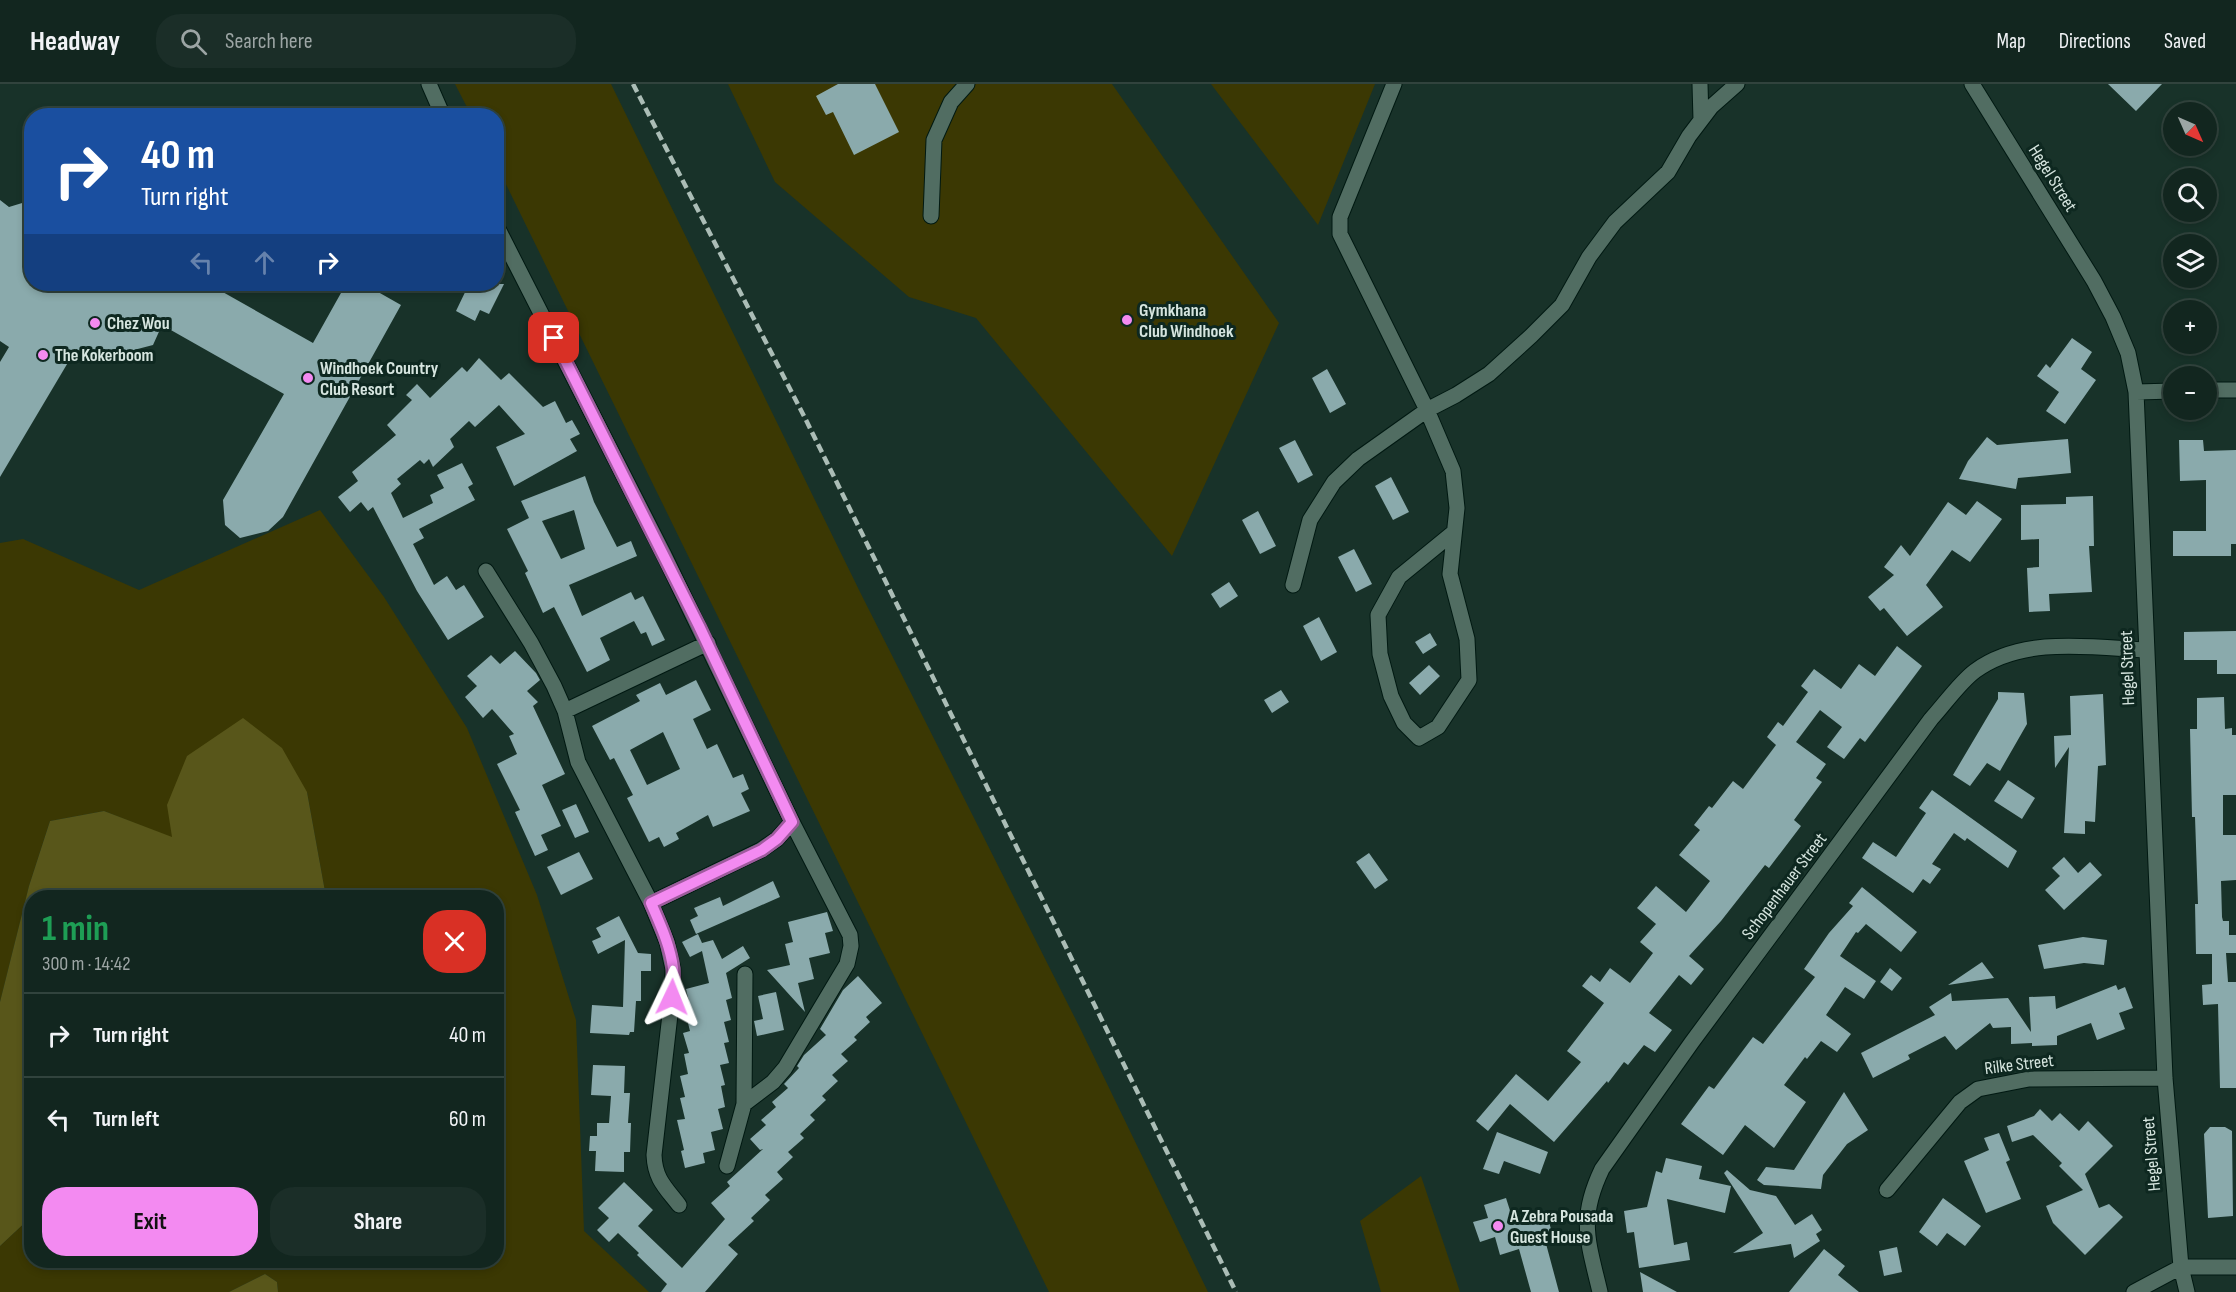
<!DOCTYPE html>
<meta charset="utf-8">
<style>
:root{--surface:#12261f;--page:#1b2e28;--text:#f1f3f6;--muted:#9ca5a4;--line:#31433d;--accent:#f38af1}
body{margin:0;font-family:"Sofia Sans Condensed",sans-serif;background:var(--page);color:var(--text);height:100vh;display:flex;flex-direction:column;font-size:22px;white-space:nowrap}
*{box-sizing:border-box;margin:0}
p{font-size:20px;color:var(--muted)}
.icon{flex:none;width:33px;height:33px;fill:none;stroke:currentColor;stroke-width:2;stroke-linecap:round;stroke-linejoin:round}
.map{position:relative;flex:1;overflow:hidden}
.side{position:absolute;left:24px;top:806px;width:480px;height:378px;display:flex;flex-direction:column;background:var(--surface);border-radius:24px;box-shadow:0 3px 9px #0003,0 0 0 2px var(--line)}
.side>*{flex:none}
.banner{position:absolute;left:24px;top:24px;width:480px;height:183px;border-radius:24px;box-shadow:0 3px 9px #0003,0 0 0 2px var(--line);background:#1a4fa0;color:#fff;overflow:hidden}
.needle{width:39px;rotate:135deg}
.controls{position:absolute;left:2163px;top:18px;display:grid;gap:12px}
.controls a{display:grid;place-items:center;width:54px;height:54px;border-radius:50%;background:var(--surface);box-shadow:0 3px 9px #0003,0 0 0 2px var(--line);font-size:30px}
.pin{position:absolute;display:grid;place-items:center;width:51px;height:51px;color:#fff;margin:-26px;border-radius:12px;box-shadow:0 3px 9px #0006}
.me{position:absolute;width:66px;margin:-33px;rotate:2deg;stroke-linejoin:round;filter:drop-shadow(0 0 4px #0008)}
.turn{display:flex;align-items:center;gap:21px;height:126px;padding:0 18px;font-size:27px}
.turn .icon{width:78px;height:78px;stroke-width:2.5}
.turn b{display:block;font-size:42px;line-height:51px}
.lanes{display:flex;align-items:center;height:57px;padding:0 18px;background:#0003;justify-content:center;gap:30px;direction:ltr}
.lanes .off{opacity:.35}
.round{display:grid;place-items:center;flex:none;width:63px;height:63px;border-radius:24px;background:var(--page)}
.overview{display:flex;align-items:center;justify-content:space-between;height:102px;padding:0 18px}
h1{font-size:36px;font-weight:700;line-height:45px;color:#1e9e55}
.action{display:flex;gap:12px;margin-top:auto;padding:12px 18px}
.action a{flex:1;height:69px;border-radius:24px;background:var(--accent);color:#111;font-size:24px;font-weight:700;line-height:69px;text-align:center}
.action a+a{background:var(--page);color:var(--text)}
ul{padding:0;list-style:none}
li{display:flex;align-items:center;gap:18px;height:84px;padding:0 18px;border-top:2px solid var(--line)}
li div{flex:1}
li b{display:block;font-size:22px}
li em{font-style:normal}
header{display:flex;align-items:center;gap:36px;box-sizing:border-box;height:84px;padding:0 30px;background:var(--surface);border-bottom:2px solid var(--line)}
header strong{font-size:28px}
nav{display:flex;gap:33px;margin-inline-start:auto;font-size:21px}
.search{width:420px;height:54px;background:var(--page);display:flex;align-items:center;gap:15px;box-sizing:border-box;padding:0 21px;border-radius:24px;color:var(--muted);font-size:22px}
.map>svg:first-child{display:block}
</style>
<header>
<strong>Headway</strong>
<div class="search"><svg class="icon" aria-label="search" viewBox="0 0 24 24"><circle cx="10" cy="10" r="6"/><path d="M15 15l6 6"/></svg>Search here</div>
<nav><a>Map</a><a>Directions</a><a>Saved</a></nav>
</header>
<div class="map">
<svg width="2236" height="1208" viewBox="0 0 2236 1208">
<rect width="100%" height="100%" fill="#183229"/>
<path fill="#3b3803" d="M455,0H611L861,510L1080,944L1208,1208H1049L497,82L496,32L471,31Z
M728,0H1112L1279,239L1172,472L976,234L909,213L775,98Z
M1211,0H1375L1318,141Z
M320,426L384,513L467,644L537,811L576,936L584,1147L649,1208H278L277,1198L265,1190L229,1208H0V1162L31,1133L32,1176H496V813H326L307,708L172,754L104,727L50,737L29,802L0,918V459L23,455L139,506Z
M31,973V1051L22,1004Z
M1421,1092L1460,1208H1381L1360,1137Z"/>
<path fill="#58561a" d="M243,634L282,664L307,708L326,813H32L31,973L22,1004L31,1051V1133L0,1162V918L29,802L50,737L104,727L172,753L167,721L187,672Z
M265,1190L277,1198L278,1208H229Z"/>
<path fill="#8aaaac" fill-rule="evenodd" d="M838,0H875L899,48L854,71L833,28L826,31L816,12Z
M2108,0H2162L2136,27Z
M0,116L9,123L32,116V200H225L221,207L313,259L346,200H364L401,221L283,433L268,447L240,454L225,441L223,416L284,310L162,241L153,261L99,275L76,265L0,393V278L9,263L0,257Z
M469,200H504L489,230L480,226L475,237L456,227Z
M2072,254L2092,268L2081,285L2096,296L2065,340L2046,327L2059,308L2037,292L2046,280L2050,284Z
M479,274L501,296L509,289L543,323L555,317L566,339L572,336L580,350L570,355L577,367L514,402L496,363L525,350L499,321L475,343L469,337L450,355L454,363L433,383L429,375L424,380L420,376L397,395L401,400L391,409L403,434L433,419L430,411L444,404L437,391L462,379L473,400L468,403L475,416L419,445L424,454L413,460L434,501L447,492L456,506L464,501L484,533L448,556L417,507L373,423L368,427L361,418L350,428L338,413L358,397L352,388L396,351L387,341L412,316L406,311L417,300L430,314L462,283L467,288Z
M1327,285L1346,320L1330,329L1312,294Z
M1987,353L1997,361L2068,355L2071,389L2018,394L2016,405L1959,395L1968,377Z
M1295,356L1313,391L1298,399L1279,364Z
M2179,356H2203L2204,367L2236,366V460H2231V472H2173V447H2206V396L2180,397Z
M585,392L594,418L617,463L631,457L637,472L569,501L582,532L631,508L635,516L643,512L665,556L652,562L646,548L641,550L634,537L600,554L610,576L587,588L554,523L543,529L525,489L528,487L507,445L529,434L521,417ZM574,426L585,465L561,475L542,437Z
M1391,393L1409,428L1393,436L1375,402Z
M2093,412L2094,462H2089L2092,508L2049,510L2050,527L2029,528L2027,484L2039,483V455L2021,456V421L2066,420V413Z
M1977,417L2002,435L1970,478L1952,466L1926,501L1943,523L1907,552L1884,524L1880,527L1868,513L1894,491L1884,483L1901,461L1910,472L1948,418L1966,431Z
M1258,427L1276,462L1260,470L1242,436Z
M1354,465L1372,500L1356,508L1338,473Z
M1229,498L1238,512L1220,524L1211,510Z
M1319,533L1337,568L1321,577L1303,542Z
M2236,547V590H2217V576H2184V548Z
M1430,549L1437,561L1423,570L1415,558Z
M1897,562L1922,582L1865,658L1860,654L1844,675L1827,663L1842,643L1820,626L1796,658L1826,680L1816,694L1822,698L1794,736L1801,742L1769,784L1765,781L1721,837L1689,872L1704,885L1691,901L1679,891L1649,929L1672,946L1655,968L1644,961L1628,981L1624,978L1608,999L1607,997L1554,1058L1510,1020L1488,1047L1476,1037L1516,990L1548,1017L1581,978L1567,967L1604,919L1582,902L1591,891L1600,898L1610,884L1630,899L1653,869L1640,858L1656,840L1637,824L1656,802L1686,828L1710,797L1679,771L1700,746L1694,741L1709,722L1712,724L1733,697L1743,705L1776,661L1767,653L1778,638L1783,642L1808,608L1801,602L1814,585L1841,605L1859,580L1875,592Z
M515,567L536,589L540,596L527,607L538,618L533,622L565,690L542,701L561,742L541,751L548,766L535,772L515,728L520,726L497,680L517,670L509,652L514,650L492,625L483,634L465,613L477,602L467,592L491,571L500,580Z
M1429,581L1440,592L1420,611L1409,599Z
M696,596L711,626L693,635L707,665L717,660L733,694L743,690L749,705L741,709L750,727L713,743L708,731L676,749L679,755L664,763L659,753L649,758L627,714L633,711L614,674L610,676L592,642L640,617L636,611L660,599L666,611ZM663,648L680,685L647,701L630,666Z
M1281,606L1289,618L1272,629L1264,616Z
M1998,608L2024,609L2027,640L2000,687L1987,679L1970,702L1953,691L1998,615Z
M2103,610L2106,681L2098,682L2095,738L2085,737V750L2064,749L2069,663L2055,684L2054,652L2071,651L2070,612Z
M2224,613L2225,645L2232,644V651H2236V711H2223V751H2236V796L2221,797L2222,833L2223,837H2229V851H2236V869H2226L2228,898H2236V1004H2220L2218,920L2203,921L2202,901L2212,900V870H2196L2195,820H2198L2195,733H2192L2190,645H2197V614Z
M2008,696L2035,714L2022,735L1994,717Z
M1932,706L2017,767L2008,784L1967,754L1965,757L1954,749L1932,780L1941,785L1930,800L1923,795L1913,809L1862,774L1873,758L1896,773L1926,729L1919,724Z
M576,720L589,748L575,754L562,726Z
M579,768L593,795L561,811L547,783Z
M1369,769L1388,796L1375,805L1356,778Z
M2064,773L2078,789L2090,778L2102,791L2064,826L2045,806L2060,792L2052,784Z
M773,797L780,813L696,850L690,836L698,832L694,824L720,813L723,822Z
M1862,803L1917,848L1901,868L1866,840L1858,849L1856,848L1840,872L1876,897L1864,915L1845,903L1826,931L1851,950L1837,968L1821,957L1807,975L1805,973L1784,1001L1806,1018L1774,1064L1745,1041L1723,1071L1681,1040L1709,1002L1714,1005L1753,953L1763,960L1815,893L1804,885L1829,849L1853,822L1849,819Z
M827,828L833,847L825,849L830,869L809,874L814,895L798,899L805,928L767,886L790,881L785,860L793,858L788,838Z
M619,832L638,869L651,870V887H641V917H636L634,948H630L629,951L590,949L592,921L623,923L625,856L598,870L592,857L601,853L596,844Z
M698,850L702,859L713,856L722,875L743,862L750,874L726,889L732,914L726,916L731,936L724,938L729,958L724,959L729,979L720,981L725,1001L721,1002L725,1023L718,1025L723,1045L711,1048L715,1066L703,1069L705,1079L685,1084L681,1067L684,1066L677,1036L685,1035L680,1014L685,1013L680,992L688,990L684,970L689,969L683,949L690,947L685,927L691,926L686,905L709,899L702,867L690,873L682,858Z
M2083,853L2107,856L2104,881L2084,879L2044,885L2038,861Z
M1982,878L1994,894L1948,901Z
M1890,884L1902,894L1892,907L1880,898Z
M858,892L882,919L866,933L870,938L854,953L857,956L841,970L848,977L832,991L838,997L822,1012L826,1016L810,1031L815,1036L800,1050L804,1054L788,1068L793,1073L777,1088L783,1095L765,1111L770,1116L751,1134L754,1137L728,1161L738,1170L705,1208H661L667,1200L637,1171L639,1169L618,1149L609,1158L597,1146L609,1134L598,1124L624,1098L653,1126L638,1142L682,1184L725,1135L711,1119L730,1102L727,1098L763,1065L760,1066L750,1055L766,1041L761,1036L776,1023L772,1018L788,1004L784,1000L799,984L797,982L804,971L826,951L820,945L843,906Z
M2116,901L2118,906L2125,903L2133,924L2119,929L2125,945L2097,956L2091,939L2057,952V961L2032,962V959L2011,960V943L1993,944L1990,939L1956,966L1945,952L1908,971L1910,975L1873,994L1861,969L1935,931L1929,923L1951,909L1952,917L2008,914L2031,948L2029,913L2055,912L2056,925Z
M776,908L784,946L757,952L754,937L763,935L758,912Z
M593,981L625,982L624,1009H630L628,1039H631L630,1068H624V1088L595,1087L596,1067H589L590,1052H597V1039H609L611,1012L591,1011Z
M1844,1008L1868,1046L1847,1060L1823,1091L1821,1105L1764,1101L1757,1096L1766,1083L1794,1086Z
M2040,1025L2052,1037L2060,1029L2079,1047L2088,1037L2113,1062L2085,1090L2099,1124L2109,1120L2123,1133L2085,1171L2053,1139L2046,1122L2083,1106L2059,1082L2062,1079L2033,1051L2012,1058L2007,1042L2034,1032Z
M2210,1043H2225L2232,1047L2233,1132L2208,1134L2204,1050Z
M1497,1048L1548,1068L1540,1090L1504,1077L1499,1090L1483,1085Z
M1999,1049L2010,1076L2006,1078L2021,1115L1986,1129L1964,1077L1989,1066L1984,1054Z
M1666,1074L1702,1082L1699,1095L1731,1102L1725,1129L1667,1115L1674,1161L1687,1158L1690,1176L1639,1184L1634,1148L1627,1149L1624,1127L1647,1123L1656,1087L1662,1089Z
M1727,1086L1750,1106L1776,1112L1795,1141L1812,1130L1822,1146L1816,1150L1820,1157L1794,1174L1791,1160L1733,1169L1763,1149L1724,1089Z
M1506,1114L1513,1136L1546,1126L1553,1153L1545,1156L1559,1208H1531L1519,1165L1500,1171L1495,1153L1480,1158L1473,1138L1488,1134L1484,1121Z
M1943,1114L1981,1142L1965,1162L1947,1149L1937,1162L1919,1148Z
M1897,1163L1902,1188L1884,1192L1879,1167Z
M1824,1165L1845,1182L1838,1191L1859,1208H1789Z
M1640,1188L1677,1208H1643Z"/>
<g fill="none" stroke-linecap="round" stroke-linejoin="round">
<g stroke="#011912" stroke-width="17">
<path id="minor" d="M429,0L443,32
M1394,0L1340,133V150L1427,326L1453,387L1457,424L1450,490L1467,555L1469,596L1438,643L1419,654L1404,639L1391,612L1380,570L1378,531L1399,493L1454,448
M1700,0L1701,36
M1972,0L2094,197L2113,233L2128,269L2136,308L2165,994L2181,1183L2187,1208
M931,132L934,56L951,18L967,0
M496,141L664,471L792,738L850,851L851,862L847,880L785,984L773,998L744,1020L727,1082
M2206,306H2236
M2136,308L2174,307
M486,487L531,559L554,602L565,627L578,678L651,819L667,858L673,885L672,913L654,1071C655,1095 665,1103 679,1121
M1293,501L1310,436L1334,398L1358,375L1427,326L1456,311L1489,290L1531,252L1562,221L1589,173L1615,138L1668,88L1689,52L1711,23L1737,0
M565,627L708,559
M651,819L761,766L777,755L792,738
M744,1020L745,890
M1887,1106L1960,1018L1978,1005L2029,995L2165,994
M1600,1208C1588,1157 1578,1135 1602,1085L1692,958L1931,635C1944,621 1960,598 1975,587C2023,552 2090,563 2146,566
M2134,1208L2181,1183H2236"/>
</g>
<use href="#minor" stroke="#516d62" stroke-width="15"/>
<path stroke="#abbdb6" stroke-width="4.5" stroke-dasharray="9 4.5" stroke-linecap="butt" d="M633,0L807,338L1236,1208"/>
</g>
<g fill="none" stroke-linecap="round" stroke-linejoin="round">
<g stroke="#9e5a9d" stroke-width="15">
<path id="route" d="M554,254L699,542L792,738L777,755L762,766L651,819C660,840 670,861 673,884C674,893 673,904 672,913"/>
</g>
<use href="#route" stroke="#f38af1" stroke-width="10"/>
</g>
<g fill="#f38af1" stroke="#0e2820" stroke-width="2">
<circle cx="1127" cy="236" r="6"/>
<circle cx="95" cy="239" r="6"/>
<circle cx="43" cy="271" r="6"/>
<circle cx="308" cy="294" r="6"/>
<circle cx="1498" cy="1142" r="6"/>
</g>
<g text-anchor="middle" stroke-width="6" stroke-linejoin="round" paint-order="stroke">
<g font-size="18" fill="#d6e5df" stroke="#0e2820">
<text transform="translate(2053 94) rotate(58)" y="6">Hegel Street</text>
<text transform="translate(2127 584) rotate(-92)" y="6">Hegel Street</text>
<text transform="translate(1784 802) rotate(-53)" y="6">Schopenhauer Street</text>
<text transform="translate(2019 980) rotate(-7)" y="6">Rilke Street</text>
<text transform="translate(2151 1070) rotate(-95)" y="6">Hegel Street</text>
</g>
<g font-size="18" font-weight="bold" fill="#d6e5df" stroke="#0e2820" text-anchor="start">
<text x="1139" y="232">Gymkhana<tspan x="1139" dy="21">Club Windhoek</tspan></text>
<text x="107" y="245">Chez Wou</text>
<text x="55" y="277">The Kokerboom</text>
<text x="320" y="290">Windhoek Country<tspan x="320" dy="21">Club Resort</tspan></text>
<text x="1510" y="1138">A Zebra Pousada<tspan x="1510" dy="21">Guest House</tspan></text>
</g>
</g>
</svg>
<div class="controls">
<a><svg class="needle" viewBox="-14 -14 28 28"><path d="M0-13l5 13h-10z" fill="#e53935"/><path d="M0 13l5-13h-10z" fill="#9ca5a4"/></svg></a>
<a><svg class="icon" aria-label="search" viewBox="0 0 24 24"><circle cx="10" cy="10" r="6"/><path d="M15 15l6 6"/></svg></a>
<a><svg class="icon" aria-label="layers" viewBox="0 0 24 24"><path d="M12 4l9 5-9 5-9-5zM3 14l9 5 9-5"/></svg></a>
<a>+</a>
<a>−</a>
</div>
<div class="pin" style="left:554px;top:254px;background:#d93025"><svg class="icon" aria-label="arrive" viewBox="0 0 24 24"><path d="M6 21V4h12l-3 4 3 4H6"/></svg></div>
<svg class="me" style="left:672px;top:913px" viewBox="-20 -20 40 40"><path d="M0-17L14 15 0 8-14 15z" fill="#f38af1" stroke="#fff" stroke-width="4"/></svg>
<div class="banner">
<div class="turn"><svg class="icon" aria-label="right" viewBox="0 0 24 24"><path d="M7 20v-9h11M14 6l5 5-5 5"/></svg><div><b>40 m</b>Turn right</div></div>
<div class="lanes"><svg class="icon off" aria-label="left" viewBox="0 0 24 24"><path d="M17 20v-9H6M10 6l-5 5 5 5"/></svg><svg class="icon off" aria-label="ahead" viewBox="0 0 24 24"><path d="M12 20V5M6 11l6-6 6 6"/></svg><svg class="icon" aria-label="right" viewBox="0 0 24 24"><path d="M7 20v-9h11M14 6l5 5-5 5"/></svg></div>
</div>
<section class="side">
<div class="overview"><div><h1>1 min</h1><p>300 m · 14:42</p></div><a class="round" style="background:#d93025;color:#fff"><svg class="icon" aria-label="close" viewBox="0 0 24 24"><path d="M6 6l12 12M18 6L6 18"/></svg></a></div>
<ul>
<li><svg class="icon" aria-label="right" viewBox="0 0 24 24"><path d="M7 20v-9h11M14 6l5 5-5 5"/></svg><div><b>Turn right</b></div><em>40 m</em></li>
<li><svg class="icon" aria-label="left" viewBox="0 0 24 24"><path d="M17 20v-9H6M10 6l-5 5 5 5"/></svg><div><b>Turn left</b></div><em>60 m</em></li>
</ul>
<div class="action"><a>Exit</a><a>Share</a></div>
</section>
</div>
